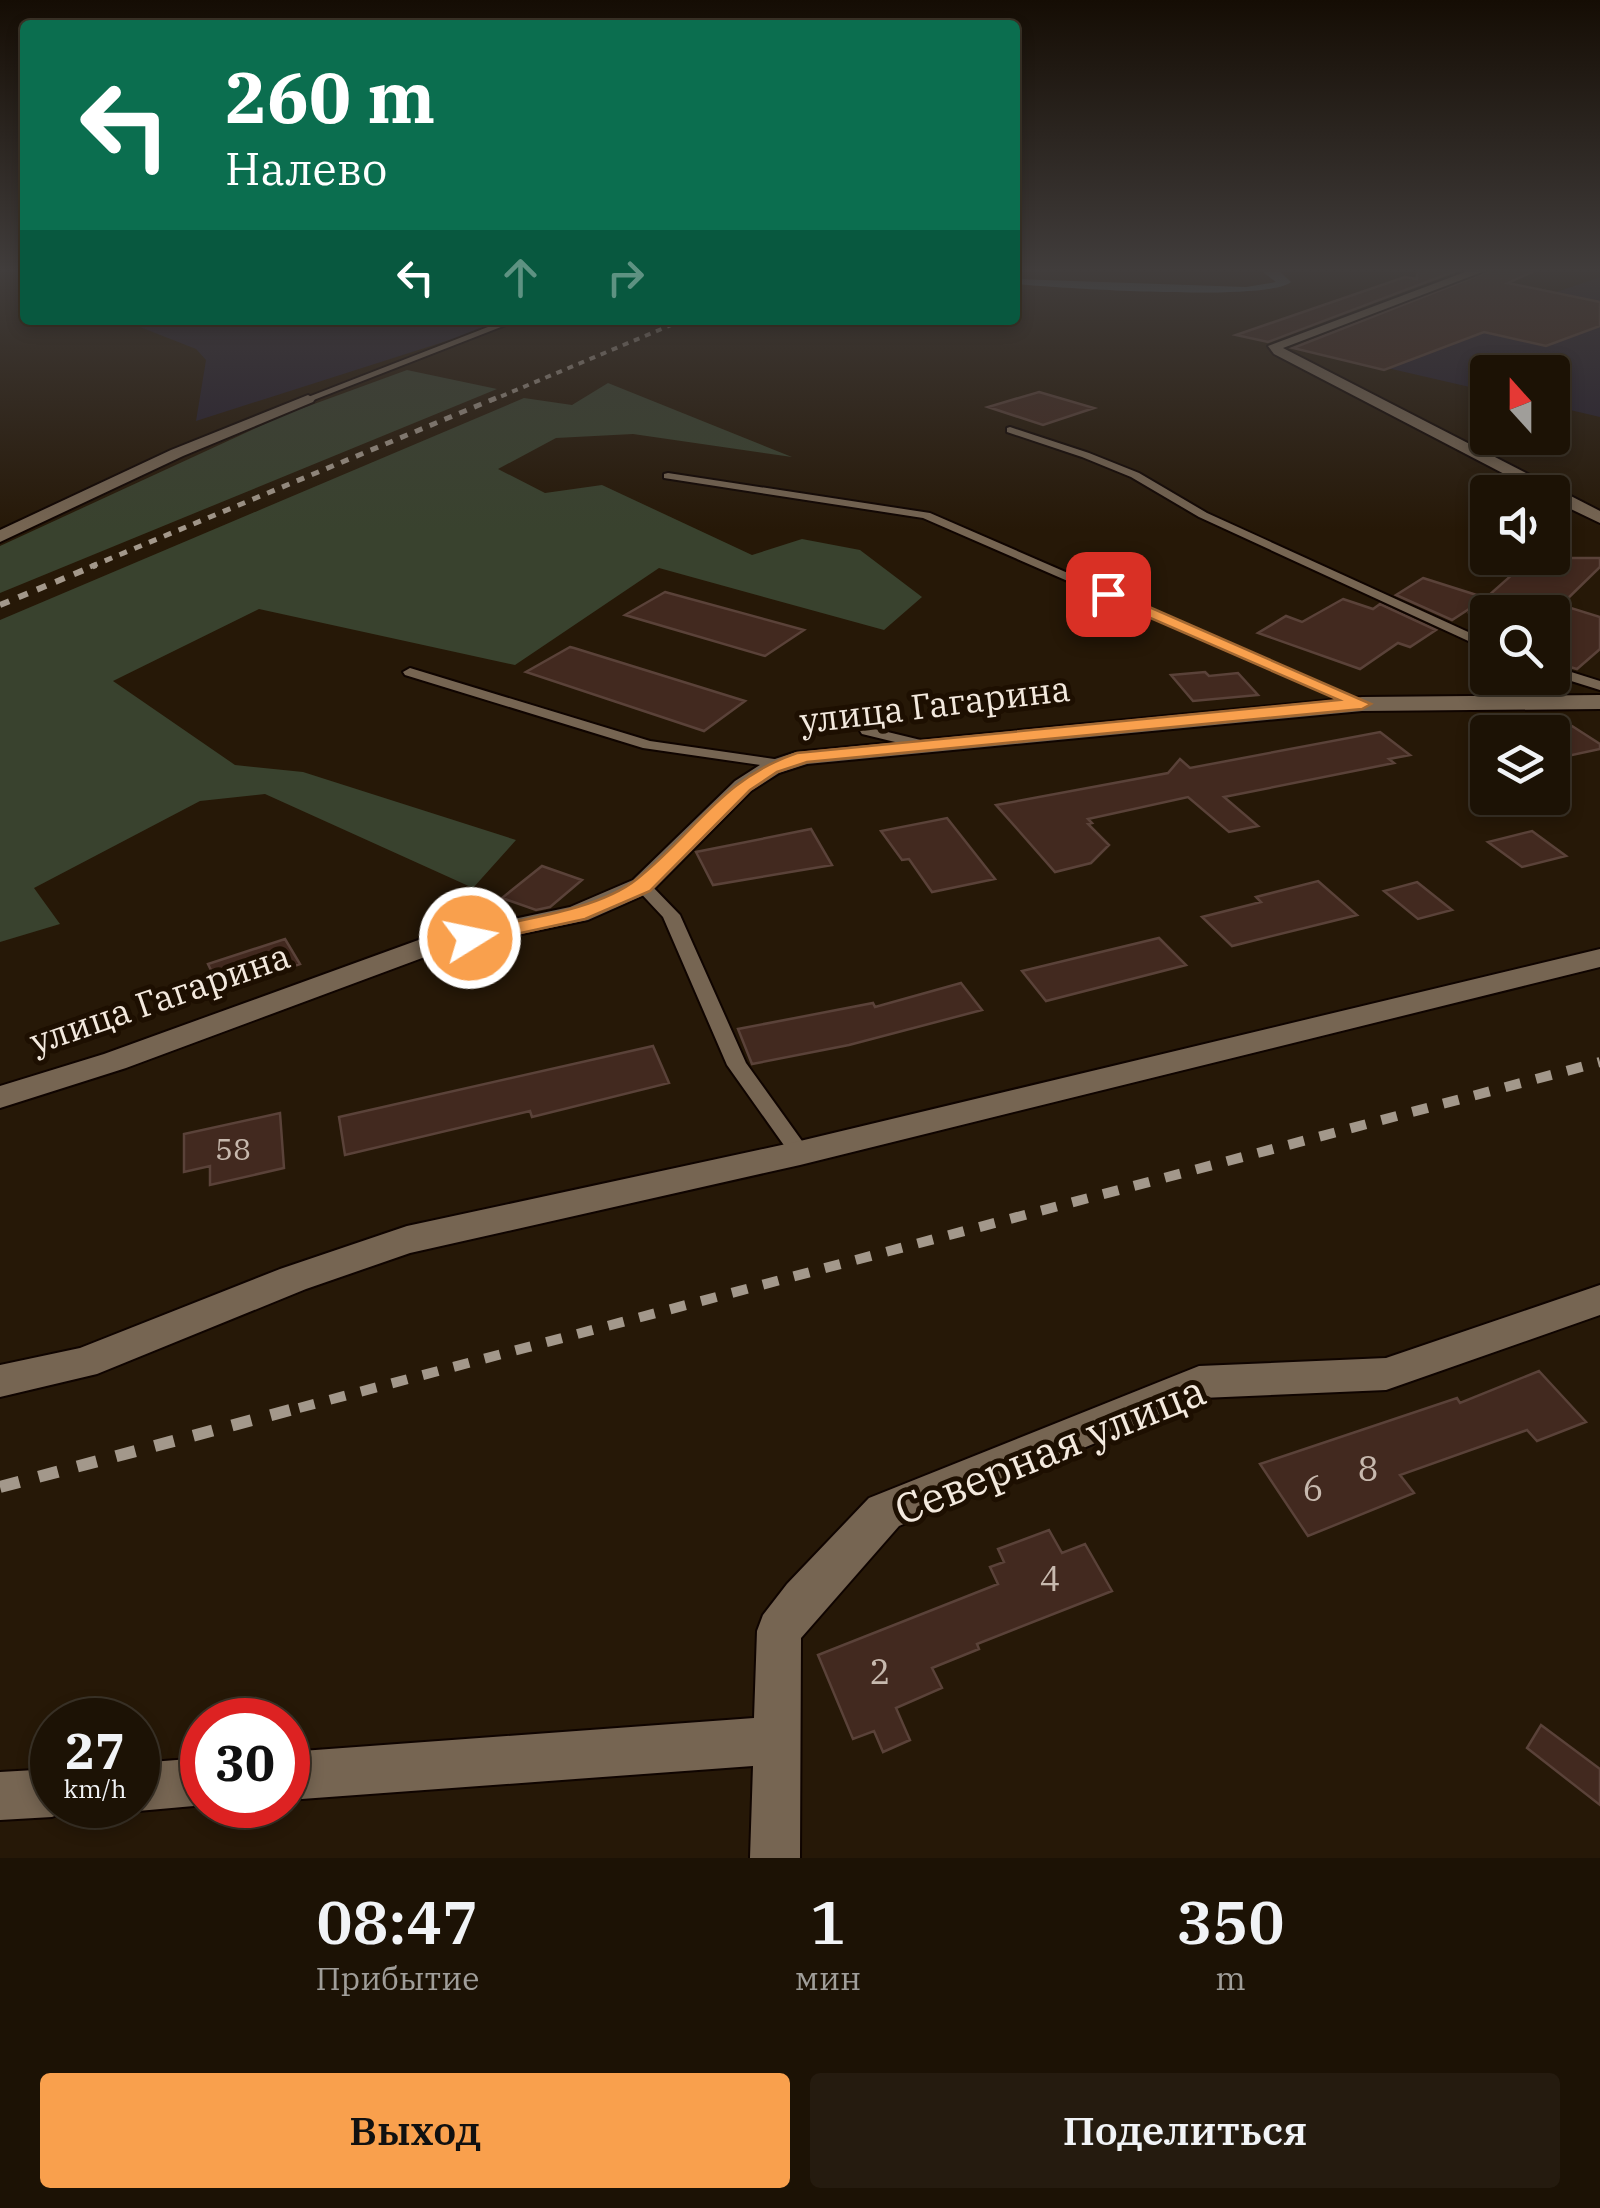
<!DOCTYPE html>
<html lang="ru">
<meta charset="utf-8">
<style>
:root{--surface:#1c1205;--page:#251b0f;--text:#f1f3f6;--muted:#a09e9a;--line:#3a3227;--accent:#f9a04d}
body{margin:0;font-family:"IBM Plex Serif",serif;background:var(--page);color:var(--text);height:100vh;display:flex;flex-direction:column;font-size:38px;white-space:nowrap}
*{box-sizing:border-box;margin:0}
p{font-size:32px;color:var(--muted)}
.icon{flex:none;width:55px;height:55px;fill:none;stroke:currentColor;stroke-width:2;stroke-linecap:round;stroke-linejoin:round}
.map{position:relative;height:1858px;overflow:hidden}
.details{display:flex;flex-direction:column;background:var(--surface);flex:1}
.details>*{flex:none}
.hud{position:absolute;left:20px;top:20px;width:1000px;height:305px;border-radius:10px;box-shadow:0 5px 15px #0003,0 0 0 2px var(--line);background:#0b6e4f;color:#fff;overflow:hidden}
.needle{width:65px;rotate:339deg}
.fabs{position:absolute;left:1470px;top:355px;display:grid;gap:20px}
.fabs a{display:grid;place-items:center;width:100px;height:100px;border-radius:10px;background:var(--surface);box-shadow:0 5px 15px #0003,0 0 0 2px var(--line);font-size:50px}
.speed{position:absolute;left:30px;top:1698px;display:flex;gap:20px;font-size:50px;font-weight:700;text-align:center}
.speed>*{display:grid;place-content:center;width:130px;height:130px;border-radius:50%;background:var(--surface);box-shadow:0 5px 15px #0003,0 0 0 2px var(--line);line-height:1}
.speed small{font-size:25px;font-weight:400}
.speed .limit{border:15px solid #d22;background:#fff;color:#111}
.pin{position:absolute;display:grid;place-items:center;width:85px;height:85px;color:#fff;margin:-42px;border-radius:20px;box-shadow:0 5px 15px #0006}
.me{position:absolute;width:110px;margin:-55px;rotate:80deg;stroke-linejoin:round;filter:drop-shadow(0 0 8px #0008)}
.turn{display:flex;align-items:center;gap:35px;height:210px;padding:0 40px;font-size:45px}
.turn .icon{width:130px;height:130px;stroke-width:2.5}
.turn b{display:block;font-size:70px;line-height:85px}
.lanes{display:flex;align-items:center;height:95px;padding:0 40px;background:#0003;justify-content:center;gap:50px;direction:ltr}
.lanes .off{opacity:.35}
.eta{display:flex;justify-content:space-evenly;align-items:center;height:170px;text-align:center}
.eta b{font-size:60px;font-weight:600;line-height:70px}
.action{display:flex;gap:20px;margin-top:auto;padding:20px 40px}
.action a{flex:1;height:115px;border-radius:10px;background:var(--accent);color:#111;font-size:40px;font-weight:600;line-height:115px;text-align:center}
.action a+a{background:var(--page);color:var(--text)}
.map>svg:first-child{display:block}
</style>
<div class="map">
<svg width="1600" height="1858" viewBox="0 0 1600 1858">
<rect width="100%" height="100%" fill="#261807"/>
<path fill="#261f2e" d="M1600,277V417L1553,406L1552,372H1488L1487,391L1357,361Z
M122,320H512L196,421L206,360L196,349Z"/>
<path fill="#39422e" d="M407,370L497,389L0,593V546L284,415Z
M608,383L792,457L633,434L556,438L498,469L545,493L602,485L752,555L802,539L860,550L922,597L884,630L659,568L515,665L259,609L113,681L235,765L303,772L516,840L473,888L265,794L200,801L34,888L60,924L0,942V620L524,398L572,405Z"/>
<path fill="#4b6676" d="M1259,269H1277L1291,282C1268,302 1056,288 1015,284V279L1246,287L1276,282Z"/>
<path fill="#42291f" stroke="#5a4239" stroke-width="2.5" d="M1418,269H1461L1268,342L1236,335L1405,277L1417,279Z
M1494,269H1538L1508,283L1600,302V326L1546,346L1484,332L1384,370L1293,348Z
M1039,392L1094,408L1043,425L988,407Z
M1531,558H1600V567L1561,605L1600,617V649L1577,669L1552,662V612H1470Z
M1423,578L1486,598L1452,620L1396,595Z
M665,592L804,630L765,656L625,615Z
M1343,599L1373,609L1380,604L1436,630L1410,647L1398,643L1360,669L1258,633L1286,616L1302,622Z
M570,647L574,648L745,701L704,731L526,672Z
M1205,672L1209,676L1238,673L1258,695L1193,701L1171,675Z
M1572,726L1600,744V749L1563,757L1552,750V730Z
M1380,732L1410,755L1389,759L1394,763L1224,797L1258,826L1229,832L1188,797L1088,819L1092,823L1088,824L1109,845L1091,863L1055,872L996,805L1168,773L1180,759L1190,768Z
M947,818L995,879L932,892L909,859L902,860L881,831Z
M811,829L832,865L713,885L696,852Z
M1532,831L1566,856L1522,867L1488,842Z
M542,866L582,880L550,907L536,910L502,898Z
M1318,881L1357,915L1232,946L1202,917L1261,902L1256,897Z
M1417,882L1452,910L1418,919L1384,891Z
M1159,938L1186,965L1046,1001L1022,971Z
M285,939L300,964L221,991L208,964Z
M961,983L982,1010L849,1045L752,1064L738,1029L873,1003L875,1007Z
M653,1046L669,1083L532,1117L530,1111L345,1155L339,1117Z
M280,1113L284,1168L210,1185V1166L184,1172V1134Z
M1539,1371L1586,1422L1537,1441L1527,1430L1400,1475L1414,1493L1308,1536L1260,1464L1457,1398L1460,1403Z
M1049,1530L1062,1553L1085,1544L1112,1591L977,1644L979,1649L932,1668L942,1688L896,1708L910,1740L883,1752L874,1731L853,1739L818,1655L998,1584L990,1567L1004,1562L998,1549Z
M1541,1725L1600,1769V1805L1527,1748Z"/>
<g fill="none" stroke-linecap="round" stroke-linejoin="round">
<g stroke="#0f0400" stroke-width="4">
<path id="service" d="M476,320H491L506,325L311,401L303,399L493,325Z
M1010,427L1089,453L1139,473L1207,513L1488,641V650L1199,517L1131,477L1082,457L1007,432V428Z
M668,473L930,513L1369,704L1367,707H1357L923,518L664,478V474Z
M1552,666L1600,681V690L1552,675Z
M410,668L650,741L781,760L788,764L781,768L643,748L405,675L403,672Z
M867,727L929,742L931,745L924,749L862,734L860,731Z
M642,881L648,882L680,915L746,1063L807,1148L811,1153L807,1158L800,1161L793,1158L727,1065L663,917L634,886Z"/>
</g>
<g stroke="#0f0400" stroke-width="4">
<path id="minor" d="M1473,269H1490L1283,348L1600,511V523L1552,500V492H1539L1274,354L1268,346Z
M308,395L315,399L313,402L183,456L0,542V530L171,450Z
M1600,695V709L1362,711L807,764L779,773L751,791L651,892L588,920L441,951L126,1068L0,1108V1086L104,1054L424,938L570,907L633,880L735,781L763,763L796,752L1362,697Z
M1600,949V967L800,1165L410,1253L306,1289L97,1374L0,1397V1365L80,1348L280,1269L407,1226L800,1141Z
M1600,1285V1315L1386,1390L1202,1398L899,1526L801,1638L800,1858H750L753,1766L288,1800V1752L754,1718L757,1631L763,1615L787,1584L869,1498L1199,1366L1386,1358Z
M202,1758L205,1805L138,1811L123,1805H138V1763Z
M52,1769V1805H71L69,1810L52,1817L0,1820V1772Z"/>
</g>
<use href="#service" fill="#766552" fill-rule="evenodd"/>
<use href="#minor" fill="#766552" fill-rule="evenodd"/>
<path stroke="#a3988b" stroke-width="4" stroke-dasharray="6 6" stroke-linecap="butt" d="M490,401L683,320"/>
<path stroke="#a3988b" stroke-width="5" stroke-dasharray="8 8" stroke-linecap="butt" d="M90,567L496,398"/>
<path stroke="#a3988b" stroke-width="6" stroke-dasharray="10 10" stroke-linecap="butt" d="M0,605L96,565"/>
<path stroke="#a3988b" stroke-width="10" stroke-dasharray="16 16" stroke-linecap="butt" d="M299,1408L1600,1062"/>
<path stroke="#a3988b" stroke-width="12" stroke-dasharray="20 20" stroke-linecap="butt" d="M0,1487L309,1405"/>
</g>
<linearGradient id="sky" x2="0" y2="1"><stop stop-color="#150d04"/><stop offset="0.51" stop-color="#413d3c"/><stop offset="1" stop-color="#413d3c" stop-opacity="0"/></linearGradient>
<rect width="1600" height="530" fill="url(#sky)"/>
<path fill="#f9a04d" stroke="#a26832" stroke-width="2.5" d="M1108,589L1371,704L1362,709L807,762L777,772L750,790L650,891L585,919L470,944L459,938L462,933C513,920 596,912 637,879C696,832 721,779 797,753L1339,700L1102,597L1100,594Z"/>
<g text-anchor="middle" stroke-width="10" stroke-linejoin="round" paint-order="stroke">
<g font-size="30" fill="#c7b9ae">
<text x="233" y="1160">58</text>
</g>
<g font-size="35" fill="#f3e9de" stroke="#1d0f01">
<text transform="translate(935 705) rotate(-7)" y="12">улица Гагарина</text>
<text transform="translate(160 999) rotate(-19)" y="12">улица Гагарина</text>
</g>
<g font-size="35" fill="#c7b9ae">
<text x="1368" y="1481">8</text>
<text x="1313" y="1501">6</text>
<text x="1050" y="1591">4</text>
<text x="880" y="1684">2</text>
</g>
<g font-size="42" fill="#f3e9de" stroke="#1d0f01">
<text transform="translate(1050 1450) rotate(-22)" y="15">Северная улица</text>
</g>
</g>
</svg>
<div class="fabs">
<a><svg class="needle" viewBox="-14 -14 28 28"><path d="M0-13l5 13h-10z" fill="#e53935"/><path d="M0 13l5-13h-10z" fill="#a09e9a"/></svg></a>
<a><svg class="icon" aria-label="sound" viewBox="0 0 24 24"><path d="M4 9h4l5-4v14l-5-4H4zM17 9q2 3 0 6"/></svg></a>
<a><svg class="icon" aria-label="search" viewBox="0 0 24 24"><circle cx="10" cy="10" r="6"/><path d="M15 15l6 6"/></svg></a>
<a><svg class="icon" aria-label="layers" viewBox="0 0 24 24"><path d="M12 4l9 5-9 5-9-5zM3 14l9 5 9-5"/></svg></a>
</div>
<div class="speed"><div>27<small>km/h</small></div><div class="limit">30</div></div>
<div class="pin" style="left:1108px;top:594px;background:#d93025"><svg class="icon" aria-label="arrive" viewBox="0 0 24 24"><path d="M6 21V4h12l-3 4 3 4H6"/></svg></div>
<svg class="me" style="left:470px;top:938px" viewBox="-20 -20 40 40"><circle r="17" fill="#f9a04d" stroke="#fff" stroke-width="3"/><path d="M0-11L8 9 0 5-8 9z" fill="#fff"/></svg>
<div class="hud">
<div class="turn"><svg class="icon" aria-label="left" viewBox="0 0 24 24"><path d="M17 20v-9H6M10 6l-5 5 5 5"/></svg><div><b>260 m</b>Налево</div></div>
<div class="lanes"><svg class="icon" aria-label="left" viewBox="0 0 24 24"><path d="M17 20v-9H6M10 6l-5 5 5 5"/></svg><svg class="icon off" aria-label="ahead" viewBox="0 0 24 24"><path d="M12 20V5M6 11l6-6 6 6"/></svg><svg class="icon off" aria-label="right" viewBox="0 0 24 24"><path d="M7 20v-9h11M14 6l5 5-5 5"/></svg></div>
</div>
</div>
<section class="details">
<div class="eta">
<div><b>08:47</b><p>Прибытие</p></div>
<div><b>1</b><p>мин</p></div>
<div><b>350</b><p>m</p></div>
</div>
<div class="action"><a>Выход</a><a>Поделиться</a></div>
</section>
